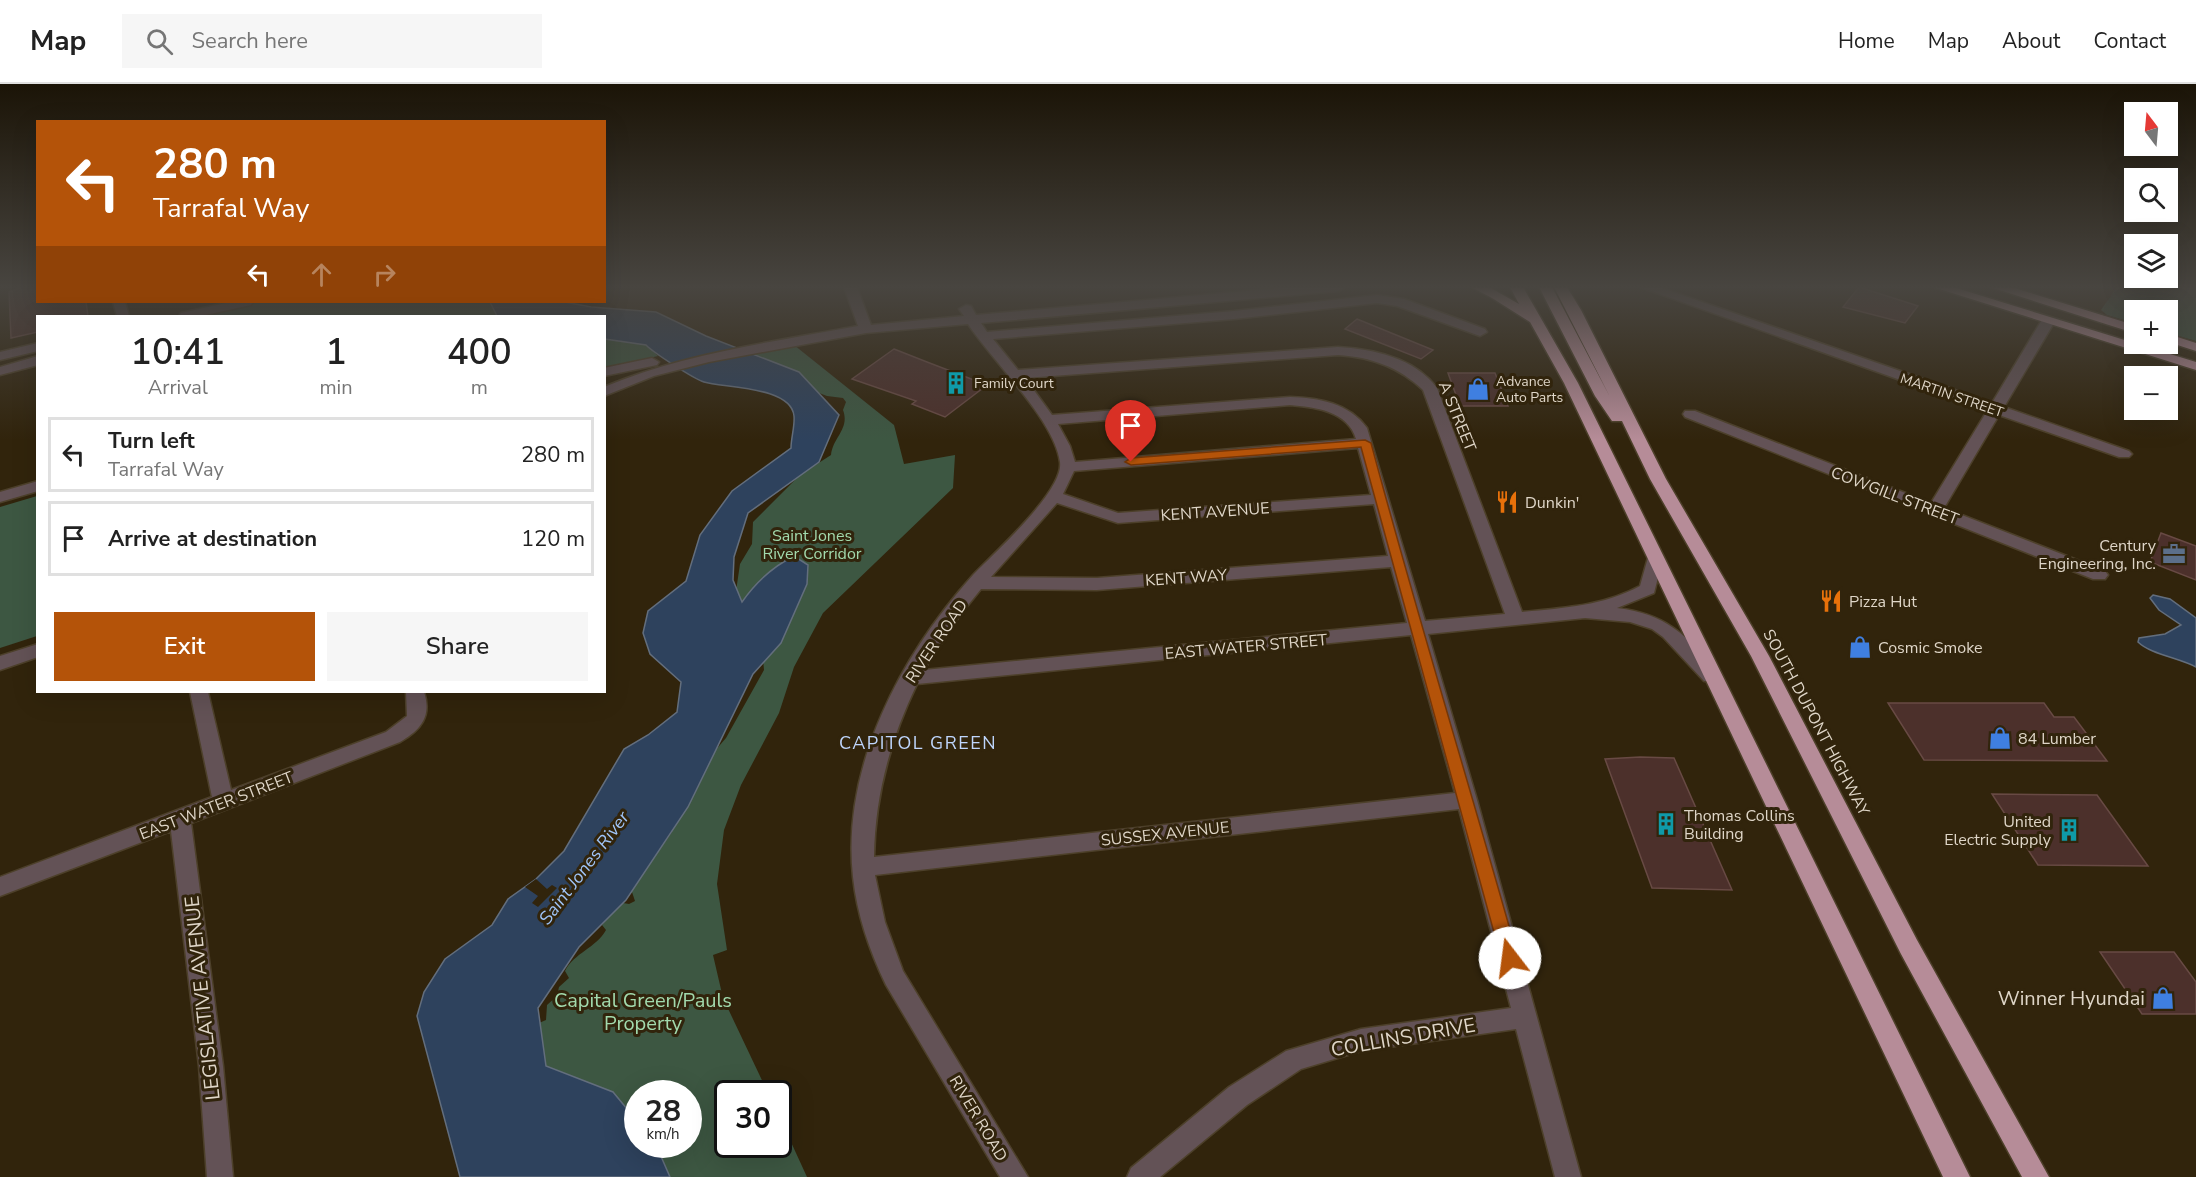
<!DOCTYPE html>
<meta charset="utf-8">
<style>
:root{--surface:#fff;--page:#f6f6f6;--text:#222;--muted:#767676;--line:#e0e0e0;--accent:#b45309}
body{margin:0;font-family:"Nunito Sans",sans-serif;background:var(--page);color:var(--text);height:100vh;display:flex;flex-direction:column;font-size:22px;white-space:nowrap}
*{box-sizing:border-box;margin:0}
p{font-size:20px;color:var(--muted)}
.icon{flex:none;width:33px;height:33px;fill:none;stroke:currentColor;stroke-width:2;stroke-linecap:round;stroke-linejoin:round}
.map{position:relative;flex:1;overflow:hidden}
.panel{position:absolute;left:36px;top:231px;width:570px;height:378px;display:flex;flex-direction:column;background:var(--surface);border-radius:0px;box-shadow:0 6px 24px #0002}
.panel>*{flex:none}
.top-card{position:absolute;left:36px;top:36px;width:570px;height:183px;border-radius:0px;box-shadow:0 6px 24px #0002;background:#b45309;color:#fff;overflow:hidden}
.needle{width:39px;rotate:344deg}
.tools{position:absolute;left:2124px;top:18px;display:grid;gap:12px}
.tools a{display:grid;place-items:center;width:54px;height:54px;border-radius:0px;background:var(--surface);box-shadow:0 6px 24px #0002;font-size:30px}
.speed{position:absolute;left:624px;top:996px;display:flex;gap:12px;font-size:30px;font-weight:700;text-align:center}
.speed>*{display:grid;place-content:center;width:78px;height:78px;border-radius:50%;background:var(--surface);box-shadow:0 6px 24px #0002;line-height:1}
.speed small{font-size:15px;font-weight:400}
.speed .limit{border:3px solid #111;border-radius:9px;background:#fff;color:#111}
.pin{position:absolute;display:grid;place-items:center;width:51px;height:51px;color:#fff;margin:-62px -26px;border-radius:50% 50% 50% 0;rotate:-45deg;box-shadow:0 0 6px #0007}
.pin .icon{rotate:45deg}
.me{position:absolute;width:66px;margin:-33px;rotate:345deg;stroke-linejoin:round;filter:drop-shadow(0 0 4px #0008)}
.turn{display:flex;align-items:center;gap:21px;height:126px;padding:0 18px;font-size:27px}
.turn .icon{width:78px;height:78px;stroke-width:2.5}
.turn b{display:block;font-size:42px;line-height:51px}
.lanes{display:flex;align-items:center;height:57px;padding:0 18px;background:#0003;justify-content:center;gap:30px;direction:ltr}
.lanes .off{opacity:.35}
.eta{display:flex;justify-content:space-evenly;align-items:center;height:102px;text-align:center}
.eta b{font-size:36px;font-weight:600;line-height:42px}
.primary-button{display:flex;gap:12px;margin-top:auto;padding:12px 18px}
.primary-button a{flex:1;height:69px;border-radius:0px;background:var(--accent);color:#fff;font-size:24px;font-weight:600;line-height:69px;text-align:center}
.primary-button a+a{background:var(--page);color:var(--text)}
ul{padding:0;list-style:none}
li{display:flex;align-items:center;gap:18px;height:75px;margin:0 12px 9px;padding:0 6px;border:3px solid var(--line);border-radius:0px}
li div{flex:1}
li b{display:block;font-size:22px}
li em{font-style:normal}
header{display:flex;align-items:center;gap:36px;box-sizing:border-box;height:84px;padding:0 30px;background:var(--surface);border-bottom:2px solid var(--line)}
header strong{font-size:28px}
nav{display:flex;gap:33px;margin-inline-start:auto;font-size:21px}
.search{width:420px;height:54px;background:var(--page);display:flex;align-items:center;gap:15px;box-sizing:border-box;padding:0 21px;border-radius:0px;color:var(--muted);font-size:22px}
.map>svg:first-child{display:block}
</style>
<header>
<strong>Map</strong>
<div class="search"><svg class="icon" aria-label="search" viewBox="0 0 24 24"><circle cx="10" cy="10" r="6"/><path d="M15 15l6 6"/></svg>Search here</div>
<nav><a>Home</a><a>Map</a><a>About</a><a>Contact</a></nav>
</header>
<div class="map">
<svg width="2196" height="1093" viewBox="0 0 2196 1093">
<rect width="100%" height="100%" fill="#31240c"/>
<path fill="#3d5742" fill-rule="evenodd" d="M2117,203H2196V257L2168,249V226H2134V239L2107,231L2101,226Z
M259,218H490L497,232H199Z
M605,255L647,261L658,272L605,284Z
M794,261L894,341L904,380L955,371L953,404L823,529L794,583L779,629L741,701L724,746L717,800L727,866L713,871L723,914L768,1009L728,1010V1060H778L779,1032L807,1093H637L522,969L525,945L546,936L547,921L557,912L559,903L569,894L565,887C574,869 596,864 606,846L602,841L607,835L603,827L617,818L629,820L635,817L627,793L642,791L672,748L670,719L726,654L764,586L763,575L735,514L740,480L752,460L753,438L800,391L831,371C833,353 850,345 843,326L846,318L843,314L827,312L762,287L745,271ZM638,1010H688V1060H638Z
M37,412V552L0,564V423Z"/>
<path fill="#2e425d" stroke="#636e7d" stroke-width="1.5" d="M490,218H565L591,223L656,228L706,252L799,288L839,331L819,378L748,429L734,473L733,496L742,518C756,498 772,483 794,472L808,481L807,500L781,559L753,590L688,723L626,816L579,863L538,924L546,982L613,1008L637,1037L638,1060L656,1061L670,1093H460L417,932L424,908L445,875L492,841L508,815L536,795L564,767L624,665L648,651L677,628L681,598L650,570L643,549L648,527L686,497L700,451L732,407L791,364C791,354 795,342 794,332C791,302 723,304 704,298C694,295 654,269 646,261L605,255L604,232H497Z
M2153,511L2170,515L2196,534V583C2179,574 2150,570 2138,558L2139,554L2165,550L2181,541L2159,526L2150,514Z"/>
<path fill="#31240c" d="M536,795L547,805L552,801L557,804L538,823L532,819L538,812L525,803Z"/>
<path fill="#4c302b" stroke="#684a44" stroke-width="1.5" d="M22,203H38V218H86L88,232H38V248L11,254L9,208Z
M1859,203L1918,222L1905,239L1843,223Z
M1357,235L1433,266L1421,275L1345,245Z
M894,265L927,278L987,301L945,333L912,320L916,317L852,295Z
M1448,289H1495L1508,322H1460Z
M2161,449L2196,462V496L2150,478Z
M1888,619H2044L2054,633H2074L2107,677L1924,676Z
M1640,673L1674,674L1732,806L1652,804L1605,675Z
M1992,710L2097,711L2148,782L2038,781Z
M2100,868H2174L2196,898V930H2142Z"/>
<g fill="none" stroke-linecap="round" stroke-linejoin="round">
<g stroke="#4d402a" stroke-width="3">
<path id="minor" d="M844,203H857L871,241L964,232L959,225L966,221L971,222L976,231L1292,203H1345L1339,207L981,239L987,248L1234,227L1377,211L1404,215L1485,245L1487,248L1480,252L1397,222L1377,219L1234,235L993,255L1018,286L1338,263C1373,265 1415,274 1437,304L1522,528C1563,524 1603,522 1640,502L1649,470H1661L1663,474L1654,509L1617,524C1667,530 1685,551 1718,587L1720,592L1718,597H1704L1663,553L1652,545L1630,538L1585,534L1428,550L1477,716L1581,1093H1555L1516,945L1361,967L1301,985L1247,1021L1160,1093H1127L1131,1084L1229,1003L1286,967L1361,945L1511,924L1459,725L875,791L885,838L903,887L1028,1093H1000L886,901C870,868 857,831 853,793C841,682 902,570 973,491C993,470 1064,407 1060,378C1054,335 993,278 968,240L866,249L709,278L654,292L604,312V303C685,269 773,258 858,242ZM1338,271C1371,273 1399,283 1423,306L1505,530L1425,537L1367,344C1349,319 1319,314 1290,313L1052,331L1025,294ZM1290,321C1315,323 1348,327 1356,355L1075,378L1070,362L1058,340ZM1358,364L1371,411L1118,429L1063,410L1074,387ZM1057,419L1118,439L1374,420L1388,472L1097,494L991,493ZM1391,483L1407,539L924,586L960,531L981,505L1097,506ZM1411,551L1455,709L874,773C875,711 890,656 917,600Z
M1640,203H1659L1992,319L2043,234H2053L2055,237L2004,323L2129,367L2132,370L2129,373H2119L1999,331L1944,424L2105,487L2108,491L2105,495H2093L1685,333L1683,330L1685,327H1695L1931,419L1987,327Z
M113,218H125L129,232H117Z
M231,218H253L251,221L201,232H179L181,229Z
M38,259V267L0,276V268Z
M38,272V281L0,291V283Z
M652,274L659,278L657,281L604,292V284Z
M38,397V407L0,418V408Z
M38,560V573L0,586V572Z
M190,608H208L231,706L386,648L407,632L406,608H424C432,632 421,646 400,658L191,739L223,982L233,1093H207L199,982L171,747L0,812V793L212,713Z"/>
</g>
<g stroke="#4d402a" stroke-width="3">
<path id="highway" d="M1471,203H1489L1519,220L1510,203H1523L1578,299L1970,1093H1943L1564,299L1530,238L1492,214Z
M1539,203H1552L1610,313L1554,203H1567L1581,226L1666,395L1769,572L1917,856L2049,1093H2022L1901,870L1751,572L1650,395L1622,337H1612L1595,312Z
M1933,203H1953L2196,278V286Z
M1990,203H2011L2134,241V249Z
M2168,250L2196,259V267L2168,258Z"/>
</g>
<use href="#minor" fill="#635256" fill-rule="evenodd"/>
<use href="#highway" fill="#b68c98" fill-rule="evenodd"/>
</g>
<linearGradient id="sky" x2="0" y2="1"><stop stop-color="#1b1407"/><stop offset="0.57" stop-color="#484540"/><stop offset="1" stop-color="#484540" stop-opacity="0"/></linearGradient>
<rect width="2196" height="356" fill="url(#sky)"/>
<path fill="#b45309" stroke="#753606" stroke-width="1.5" d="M1365,356L1371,359C1417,532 1470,702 1518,874L1516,879L1510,882L1504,879L1501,874L1361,363L1131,381L1125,378L1131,374Z"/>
<defs>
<g id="building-bare" transform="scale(1.8)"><path d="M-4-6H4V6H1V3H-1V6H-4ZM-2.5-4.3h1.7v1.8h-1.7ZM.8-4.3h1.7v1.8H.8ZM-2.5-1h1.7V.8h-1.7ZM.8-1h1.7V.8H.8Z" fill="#0f9aa8" stroke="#31240c" stroke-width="2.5" paint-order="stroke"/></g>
<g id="shop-bare" transform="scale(1.8)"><path d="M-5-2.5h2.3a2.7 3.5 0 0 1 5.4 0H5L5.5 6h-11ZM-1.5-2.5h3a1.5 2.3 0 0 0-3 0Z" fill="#3f7fe0" stroke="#31240c" stroke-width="2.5" paint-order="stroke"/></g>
<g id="restaurant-bare" transform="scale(1.8)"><path d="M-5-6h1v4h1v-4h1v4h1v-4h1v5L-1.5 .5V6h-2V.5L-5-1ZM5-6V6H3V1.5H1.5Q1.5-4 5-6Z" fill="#e8710a" stroke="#31240c" stroke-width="2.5" paint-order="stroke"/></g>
<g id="office-bare" transform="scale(1.8)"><path d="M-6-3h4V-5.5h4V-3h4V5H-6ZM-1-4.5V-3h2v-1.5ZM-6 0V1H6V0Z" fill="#5c6f8a" stroke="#31240c" stroke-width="2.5" paint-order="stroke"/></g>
</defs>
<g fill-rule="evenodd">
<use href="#building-bare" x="956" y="299"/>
<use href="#shop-bare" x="1478" y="305"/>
<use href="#restaurant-bare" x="1507" y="418"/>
<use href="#office-bare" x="2174" y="470"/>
<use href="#restaurant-bare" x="1831" y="517"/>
<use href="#shop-bare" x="1860" y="563"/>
<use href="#shop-bare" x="2000" y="654"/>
<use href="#building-bare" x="1666" y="740"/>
<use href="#building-bare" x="2069" y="746"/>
<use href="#shop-bare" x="2163" y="914"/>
</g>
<g text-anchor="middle" stroke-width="6" stroke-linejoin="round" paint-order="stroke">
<g font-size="14" fill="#dfd6c8" stroke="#31240c" text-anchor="start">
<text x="1496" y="302">Advance<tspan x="1496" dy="16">Auto Parts</tspan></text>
<text x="974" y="304">Family Court</text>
</g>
<g font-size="14" fill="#dfd6c8" stroke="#31240c">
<text transform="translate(1952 311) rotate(19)" y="5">MARTIN STREET</text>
</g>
<g font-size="16" fill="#dfd6c8" stroke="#31240c">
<text transform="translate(1458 332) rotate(68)" y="6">A STREET</text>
<text transform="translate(1895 411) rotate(21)" y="6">COWGILL STREET</text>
<text transform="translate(1215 427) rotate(-4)" y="6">KENT AVENUE</text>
<text transform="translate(1186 493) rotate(-4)" y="6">KENT WAY</text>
<text transform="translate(936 557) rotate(-56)" y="6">RIVER ROAD</text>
<text transform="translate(1246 562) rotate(-5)" y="6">EAST WATER STREET</text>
<text transform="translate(1817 638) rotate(62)" y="6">SOUTH DUPONT HIGHWAY</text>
<text transform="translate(216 721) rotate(-21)" y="6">EAST WATER STREET</text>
<text transform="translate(1165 749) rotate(-6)" y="6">SUSSEX AVENUE</text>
<text transform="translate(979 1034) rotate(59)" y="6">RIVER ROAD</text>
</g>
<g font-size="16" fill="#dfd6c8" stroke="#31240c" text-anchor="start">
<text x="1525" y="424">Dunkin'</text>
<text x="2156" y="467" text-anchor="end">Century<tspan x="2156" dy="18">Engineering, Inc.</tspan></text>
<text x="1849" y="523">Pizza Hut</text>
<text x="1878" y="569">Cosmic Smoke</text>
<text x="2018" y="660">84 Lumber</text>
<text x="1684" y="737">Thomas Collins<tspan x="1684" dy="18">Building</tspan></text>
<text x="2051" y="743" text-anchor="end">United<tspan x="2051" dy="18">Electric Supply</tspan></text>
</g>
<g font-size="16" fill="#a2daad" stroke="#31240c">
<text x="812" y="457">Saint Jones<tspan x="812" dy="18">River Corridor</tspan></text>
</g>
<g font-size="18" letter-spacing="1.5" fill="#bfd6fd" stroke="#31240c">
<text x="918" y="665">CAPITOL GREEN</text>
</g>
<g font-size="18" font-style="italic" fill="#9fc4f8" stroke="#31240c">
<text transform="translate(584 784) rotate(-53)" y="6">Saint Jones River</text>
</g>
<g font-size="20" fill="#dfd6c8" stroke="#31240c">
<text transform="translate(202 914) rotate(-96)" y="7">LEGISLATIVE AVENUE</text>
<text transform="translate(1403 953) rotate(-10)" y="7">COLLINS DRIVE</text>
</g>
<g font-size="20" fill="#dfd6c8" stroke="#31240c" text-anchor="end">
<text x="2145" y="921">Winner Hyundai</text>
</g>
<g font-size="20" fill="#a2daad" stroke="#31240c">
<text x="643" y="923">Capital Green/Pauls<tspan x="643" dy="23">Property</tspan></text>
</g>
</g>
</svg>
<div class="tools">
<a><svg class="needle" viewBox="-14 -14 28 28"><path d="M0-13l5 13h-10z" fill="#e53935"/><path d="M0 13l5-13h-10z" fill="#767676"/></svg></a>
<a><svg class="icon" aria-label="search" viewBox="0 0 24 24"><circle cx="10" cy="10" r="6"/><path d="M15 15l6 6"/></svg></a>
<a><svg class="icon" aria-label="layers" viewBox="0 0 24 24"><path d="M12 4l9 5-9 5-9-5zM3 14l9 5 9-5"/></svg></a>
<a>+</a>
<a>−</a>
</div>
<div class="speed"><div>28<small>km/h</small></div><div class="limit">30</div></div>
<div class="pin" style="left:1131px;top:378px;background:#d93025"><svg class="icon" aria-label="arrive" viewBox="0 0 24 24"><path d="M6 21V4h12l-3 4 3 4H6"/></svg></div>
<svg class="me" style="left:1510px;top:874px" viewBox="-20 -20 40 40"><circle r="19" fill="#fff"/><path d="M0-13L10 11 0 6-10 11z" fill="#b45309"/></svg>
<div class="top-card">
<div class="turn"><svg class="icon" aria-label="left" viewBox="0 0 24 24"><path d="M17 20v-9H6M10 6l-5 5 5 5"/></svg><div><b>280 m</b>Tarrafal Way</div></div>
<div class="lanes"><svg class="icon" aria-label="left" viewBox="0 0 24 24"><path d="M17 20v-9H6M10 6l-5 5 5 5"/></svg><svg class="icon off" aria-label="ahead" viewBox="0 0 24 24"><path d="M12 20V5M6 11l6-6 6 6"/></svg><svg class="icon off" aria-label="right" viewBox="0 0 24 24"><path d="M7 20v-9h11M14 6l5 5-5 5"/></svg></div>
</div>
<section class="panel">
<div class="eta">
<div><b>10:41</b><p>Arrival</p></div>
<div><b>1</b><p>min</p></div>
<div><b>400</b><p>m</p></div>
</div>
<ul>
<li><svg class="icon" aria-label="left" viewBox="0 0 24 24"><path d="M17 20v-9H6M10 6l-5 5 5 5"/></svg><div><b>Turn left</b><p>Tarrafal Way</p></div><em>280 m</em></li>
<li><svg class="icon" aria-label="arrive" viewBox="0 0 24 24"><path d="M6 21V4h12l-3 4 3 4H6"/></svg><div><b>Arrive at destination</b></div><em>120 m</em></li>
</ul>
<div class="primary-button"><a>Exit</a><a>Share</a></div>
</section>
</div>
